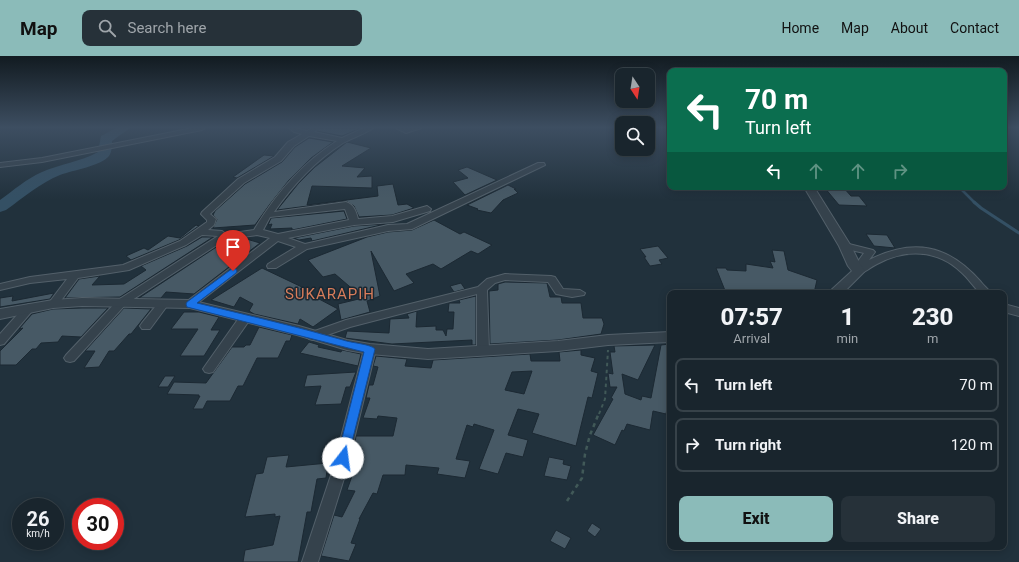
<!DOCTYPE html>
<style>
:root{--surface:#19252d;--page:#263139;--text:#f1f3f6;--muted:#9fa5aa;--line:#374249;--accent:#8bbbb9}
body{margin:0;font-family:Roboto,sans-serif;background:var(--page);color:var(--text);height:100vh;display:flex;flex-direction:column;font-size:15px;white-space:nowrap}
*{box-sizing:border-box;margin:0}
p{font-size:13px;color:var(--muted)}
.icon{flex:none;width:22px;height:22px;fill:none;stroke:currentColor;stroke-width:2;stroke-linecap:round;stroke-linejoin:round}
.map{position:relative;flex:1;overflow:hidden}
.drawer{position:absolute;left:667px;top:234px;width:340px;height:260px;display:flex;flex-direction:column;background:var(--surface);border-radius:8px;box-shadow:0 2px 10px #0003,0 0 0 1px var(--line)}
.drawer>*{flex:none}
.guide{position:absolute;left:667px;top:12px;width:340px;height:122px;border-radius:8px;box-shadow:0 2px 10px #0003,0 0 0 1px var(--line);background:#0b6e4f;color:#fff;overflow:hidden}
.needle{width:26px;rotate:168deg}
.controls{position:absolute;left:615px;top:12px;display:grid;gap:8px}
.controls a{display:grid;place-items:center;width:40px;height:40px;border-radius:8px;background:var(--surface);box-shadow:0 2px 10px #0003,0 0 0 1px var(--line);font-size:20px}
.speed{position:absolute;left:12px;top:442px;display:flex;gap:8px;font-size:20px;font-weight:700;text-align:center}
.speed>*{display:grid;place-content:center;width:52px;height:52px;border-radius:50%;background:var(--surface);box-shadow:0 2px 10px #0003,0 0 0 1px var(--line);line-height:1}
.speed small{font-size:10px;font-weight:400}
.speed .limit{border:6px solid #d22;background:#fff;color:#111}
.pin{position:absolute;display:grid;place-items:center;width:34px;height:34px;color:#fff;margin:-41px -17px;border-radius:50% 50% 50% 0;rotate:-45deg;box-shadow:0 0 4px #0007}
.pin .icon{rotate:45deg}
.me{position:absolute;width:44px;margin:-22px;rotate:15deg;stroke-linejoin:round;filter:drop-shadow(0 0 3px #0008)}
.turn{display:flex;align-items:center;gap:14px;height:84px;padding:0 12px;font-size:18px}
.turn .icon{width:52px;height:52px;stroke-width:2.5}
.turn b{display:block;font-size:28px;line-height:34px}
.lanes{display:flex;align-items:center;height:38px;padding:0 12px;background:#0003;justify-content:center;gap:20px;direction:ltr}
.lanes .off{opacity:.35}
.eta{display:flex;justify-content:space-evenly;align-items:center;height:68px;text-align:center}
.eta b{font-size:24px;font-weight:800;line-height:28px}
.button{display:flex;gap:8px;margin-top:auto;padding:8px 12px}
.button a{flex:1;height:46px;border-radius:8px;background:var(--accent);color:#111;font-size:16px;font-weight:800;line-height:46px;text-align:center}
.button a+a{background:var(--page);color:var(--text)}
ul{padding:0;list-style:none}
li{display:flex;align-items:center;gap:12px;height:54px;margin:0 8px 6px;padding:0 4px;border:2px solid var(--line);border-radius:8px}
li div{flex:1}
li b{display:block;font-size:15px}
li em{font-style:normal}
header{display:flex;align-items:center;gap:24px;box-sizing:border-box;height:56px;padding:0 20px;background:var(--accent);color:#111}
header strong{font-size:19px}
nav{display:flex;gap:22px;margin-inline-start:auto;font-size:14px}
.search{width:280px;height:36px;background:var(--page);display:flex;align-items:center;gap:10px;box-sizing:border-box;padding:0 14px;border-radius:8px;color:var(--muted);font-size:15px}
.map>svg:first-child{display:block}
</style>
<header>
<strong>Map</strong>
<div class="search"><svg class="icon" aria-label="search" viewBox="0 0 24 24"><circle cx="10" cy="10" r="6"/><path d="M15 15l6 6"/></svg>Search here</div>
<nav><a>Home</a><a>Map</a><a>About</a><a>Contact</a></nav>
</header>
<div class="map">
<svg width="1019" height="506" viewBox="0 0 1019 506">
<rect width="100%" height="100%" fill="#21313c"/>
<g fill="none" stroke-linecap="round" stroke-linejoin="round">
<path stroke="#345064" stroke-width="2.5" d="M959,131L975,147"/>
<path stroke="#345064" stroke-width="3" d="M974,146L981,152L1019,177"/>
<path fill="#345064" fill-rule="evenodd" d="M116,72H130L112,85C112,89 112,96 109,100C101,110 73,114 60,119C40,127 23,142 6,154L0,156V144C14,134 26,123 42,116C60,108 80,106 98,96L101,80Z"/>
</g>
<path fill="#475965" stroke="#1c2933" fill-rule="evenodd" d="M320,72H361L342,80L317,75Z
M309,82L333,86L311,102L289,124L270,148L255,169L213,172L217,163L213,159L215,155L245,128L282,106L295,91Z
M347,86L371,92L342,110L365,112L357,121L372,120V132L312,130L307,149L378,140L377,130L393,128L398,149L407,148L414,152L392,159L359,161L354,150L346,145L277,154L298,128L315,111Z
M264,99L274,100L237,122L233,121Z
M467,111L497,124L465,139L453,126L468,122L458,114Z
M508,129L516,133H514L518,137L503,144L491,157L477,154L478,153L467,149Z
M824,131H843L851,140H859L867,150L839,149Z
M344,155L347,163L292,174V172L270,173L272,168L268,169L271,162Z
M434,164L460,178L464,176L492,189L478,198L471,195L441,213L433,208L406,218L414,227L394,235L371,195L380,240L367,245L370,256L341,264L338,248L363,242L335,218L323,221L308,204L367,181L388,176L412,174Z
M385,168L312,185L311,182L299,184L294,182L354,170Z
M196,169L199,170L179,184L131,204L126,200L144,192L148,194L168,180L180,182Z
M866,178L887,179L895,192L874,190Z
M202,181H213L120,241L65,242L79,223L100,220L92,229L124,228L146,214L141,210L187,190Z
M243,182L260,187L194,238L166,236L161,242H139L227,184Z
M658,190L668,202L659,204L662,208L650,210L644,201H646L640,193Z
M772,194L784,195L788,214L817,224L814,237H726L716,212H726L727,214L746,215V208L773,212L770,205L775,206Z
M262,212L304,232L300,233L338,253L313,271L300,263L298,268L254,258L249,255L253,248L240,241L234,251L211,244Z
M505,226L547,227L550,241H561L562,247H581L583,262H602L604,268L601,278L558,284L490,288L489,235L498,234V228Z
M461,227L465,233L454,236L450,230Z
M54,237L50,243L0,251V242L13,240L12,245Z
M476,240V289H472V284L392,288L345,282L347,275L389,277L390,263L409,262L407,258L417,255L416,271L436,270V274H443L446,280L447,273H453L454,256H448L449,247H460L459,244Z
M82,252H108L81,281L62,280L58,286L41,287L36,293H32L16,309H0V295L23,272L19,273L32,258L53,253Z
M124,252L151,253L131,278H129L114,295H109L99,311L84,312L95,295H85Z
M184,256H199L219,261L211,274H220L204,300H180L198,273H171Z
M259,271L292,279L290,285H286L278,302H257L243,330H238L230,345H207L203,353H193L200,340H198L199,339L167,338L174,326L206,327L232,291H244L246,289H250Z
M309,286L319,289L318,291L341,296L342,294L361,298L358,310L300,297Z
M670,288V349L668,347L666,358L653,355L650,374L627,368L624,375L622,374L615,389L593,379L613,343L611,342L617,331H610L608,317L613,318L610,296H615L614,290L655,289L638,324L622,318L625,338L641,344L642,340L651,342L661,289Z
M581,294V299L595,302L591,315L598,317L592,342L588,341L576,390L532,377L539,358L518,353L508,379L528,384L523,401L506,397L498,418L479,413L494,374L474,368L473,371L467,369L456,403L470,405L465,422L437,418L439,412L406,409L405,419H383L377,438L373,437L359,463H360L351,487L356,488L349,505L321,500L334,459L342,461L355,435L347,434L352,420H354L362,392H354L356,380H393L397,362L378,360L377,363L363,362L370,342H366L369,329H373L378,311L373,310L376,300L407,303L405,310L431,312L433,304L530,298L531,305H560L559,296ZM532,315L524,338L505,334L512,316Z
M356,316L350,331H346L341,348L315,349L321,330L304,331L307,319Z
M165,320H175L168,331H158Z
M289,399L286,411L328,407L326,422L317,423L311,456H307L298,506H243L245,494L273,489L280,460L275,461V458L245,461L256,418L263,417L267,401Z
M549,401L564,404L563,408L571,410L567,424L544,420Z
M592,467L601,473L595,481L587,475Z
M556,474L571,482L565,493L550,485Z"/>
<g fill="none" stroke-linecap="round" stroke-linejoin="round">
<g stroke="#53606a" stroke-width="2">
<path id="minor" d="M193,72H205L202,74L42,106L0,111V107L42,102Z
M289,72H296L307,75L312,72H319L314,76L342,82L364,72H373C367,77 352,82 343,87C315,105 293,129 274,156L346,146C354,149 356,155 358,163L392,160L427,150L431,153L430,155L393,166L354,169L288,182L305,188L388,169L407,168L538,107H544L545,109L412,173L388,175L307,193L276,212H268L267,210L268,208L296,191L278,185L194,250H186L185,248L186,246L270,182L257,179L226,183L126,248L74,305L70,306L66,305L64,302L66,299L118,244L218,180L202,179L186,189L129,214L78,222L57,250H49L48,248L67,223L30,227L0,234V228L30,221L123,209L180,185L207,166V164L201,158L202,156L238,123L275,101L288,86L302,78L294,76ZM309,80L337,85C302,107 275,139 254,174L226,178L222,175L208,174L214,169L216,163L210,158L244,127L281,105L294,90ZM345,153L349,164L278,178L263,174L270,161Z
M396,72H421L406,77Z
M845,187L873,194L875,196L869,204C913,182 948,188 981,226C984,230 988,233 991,237H980C973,230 968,222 961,216C937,193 905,193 877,208C870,211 864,219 855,217L854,215L859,210L856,208L864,197L842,192L840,190Z
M505,218L551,220L555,221L563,233L580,234L585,237L584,239L572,241L556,238L548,226L505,224L495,227L487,234L489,294L487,297L483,298L479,297L477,294V238L350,271L313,284L309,283L307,280L309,277L346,264L478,231L487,223Z
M163,245L167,246L168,248L167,250L150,273H142L140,270L142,267L159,246Z
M29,248L33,250L34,252L33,254L4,288L0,289V278L25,250Z
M1004,248L1019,252V260L1004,256Z
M245,258L249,259L251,262L213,316L209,317L205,316L203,313L205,310L241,259Z
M370,289L374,290L376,293L346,416L318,506H302L332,416L364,293L366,290Z"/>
</g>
<g stroke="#53606a" stroke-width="2">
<path id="tertiary" d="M804,131H814L851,190L860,208L865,215L843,237H828L852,215L848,210L839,190Z
M82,242L190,244L299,270L347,284L370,288L428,293L558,285L608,279L670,276V286L608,289L558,295L428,303L370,298L347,294L297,279L190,252L82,250L53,252L0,263V253L53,244Z"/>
</g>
<path stroke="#415958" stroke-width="2" stroke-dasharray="3.5 3.5" stroke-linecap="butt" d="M599,358L605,343L608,294"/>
<path stroke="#415958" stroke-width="2.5" stroke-dasharray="4 4" stroke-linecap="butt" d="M567,445L582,422L585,398L590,379L599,357"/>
<use href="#minor" fill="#35424c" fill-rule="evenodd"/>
<use href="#tertiary" fill="#35424c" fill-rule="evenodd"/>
</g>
<linearGradient id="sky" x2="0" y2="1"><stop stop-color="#121b21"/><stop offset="0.5" stop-color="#3d4e61"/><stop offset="1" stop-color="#3d4e61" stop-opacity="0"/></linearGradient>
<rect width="1019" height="143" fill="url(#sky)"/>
<path fill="#1a73e8" stroke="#114b97" d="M233,212L236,213L237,215L236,217L197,247C246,259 295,270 343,284C351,287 371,288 375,293L347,406L343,407L339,406L337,402L364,296L187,251L186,248L187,246Z"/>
<g text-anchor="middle" stroke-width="3" stroke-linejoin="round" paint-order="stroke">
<g font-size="15" letter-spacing="1" fill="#d87d5b" stroke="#1a2731">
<text x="330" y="243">SUKARAPIH</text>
</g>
</g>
</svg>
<div class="controls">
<a><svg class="needle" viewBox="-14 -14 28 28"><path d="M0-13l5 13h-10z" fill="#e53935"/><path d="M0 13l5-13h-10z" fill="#9fa5aa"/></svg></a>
<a><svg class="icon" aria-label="search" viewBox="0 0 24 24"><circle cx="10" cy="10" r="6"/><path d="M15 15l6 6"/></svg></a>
</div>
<div class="speed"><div>26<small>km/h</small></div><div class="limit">30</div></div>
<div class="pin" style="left:233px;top:215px;background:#d93025"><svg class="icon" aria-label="arrive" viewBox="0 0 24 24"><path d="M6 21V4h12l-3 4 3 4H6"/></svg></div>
<svg class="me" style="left:343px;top:402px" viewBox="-20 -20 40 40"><circle r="19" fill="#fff"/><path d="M0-13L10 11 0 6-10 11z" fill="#1a73e8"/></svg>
<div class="guide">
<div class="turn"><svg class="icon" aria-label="left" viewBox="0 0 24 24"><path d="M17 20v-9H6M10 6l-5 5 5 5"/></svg><div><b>70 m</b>Turn left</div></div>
<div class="lanes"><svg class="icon" aria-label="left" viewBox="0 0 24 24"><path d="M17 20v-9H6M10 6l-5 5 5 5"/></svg><svg class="icon off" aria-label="ahead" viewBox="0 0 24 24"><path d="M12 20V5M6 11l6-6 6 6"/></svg><svg class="icon off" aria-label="ahead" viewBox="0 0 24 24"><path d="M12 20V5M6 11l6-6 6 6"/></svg><svg class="icon off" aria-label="right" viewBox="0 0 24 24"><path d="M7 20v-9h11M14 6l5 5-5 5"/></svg></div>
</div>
<section class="drawer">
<div class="eta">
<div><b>07:57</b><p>Arrival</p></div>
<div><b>1</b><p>min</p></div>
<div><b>230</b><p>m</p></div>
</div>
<ul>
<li><svg class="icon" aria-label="left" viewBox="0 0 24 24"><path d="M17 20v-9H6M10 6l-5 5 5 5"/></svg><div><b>Turn left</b></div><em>70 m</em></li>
<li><svg class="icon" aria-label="right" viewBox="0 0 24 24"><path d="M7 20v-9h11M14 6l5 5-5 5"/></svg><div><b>Turn right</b></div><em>120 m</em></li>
</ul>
<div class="button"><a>Exit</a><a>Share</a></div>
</section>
</div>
